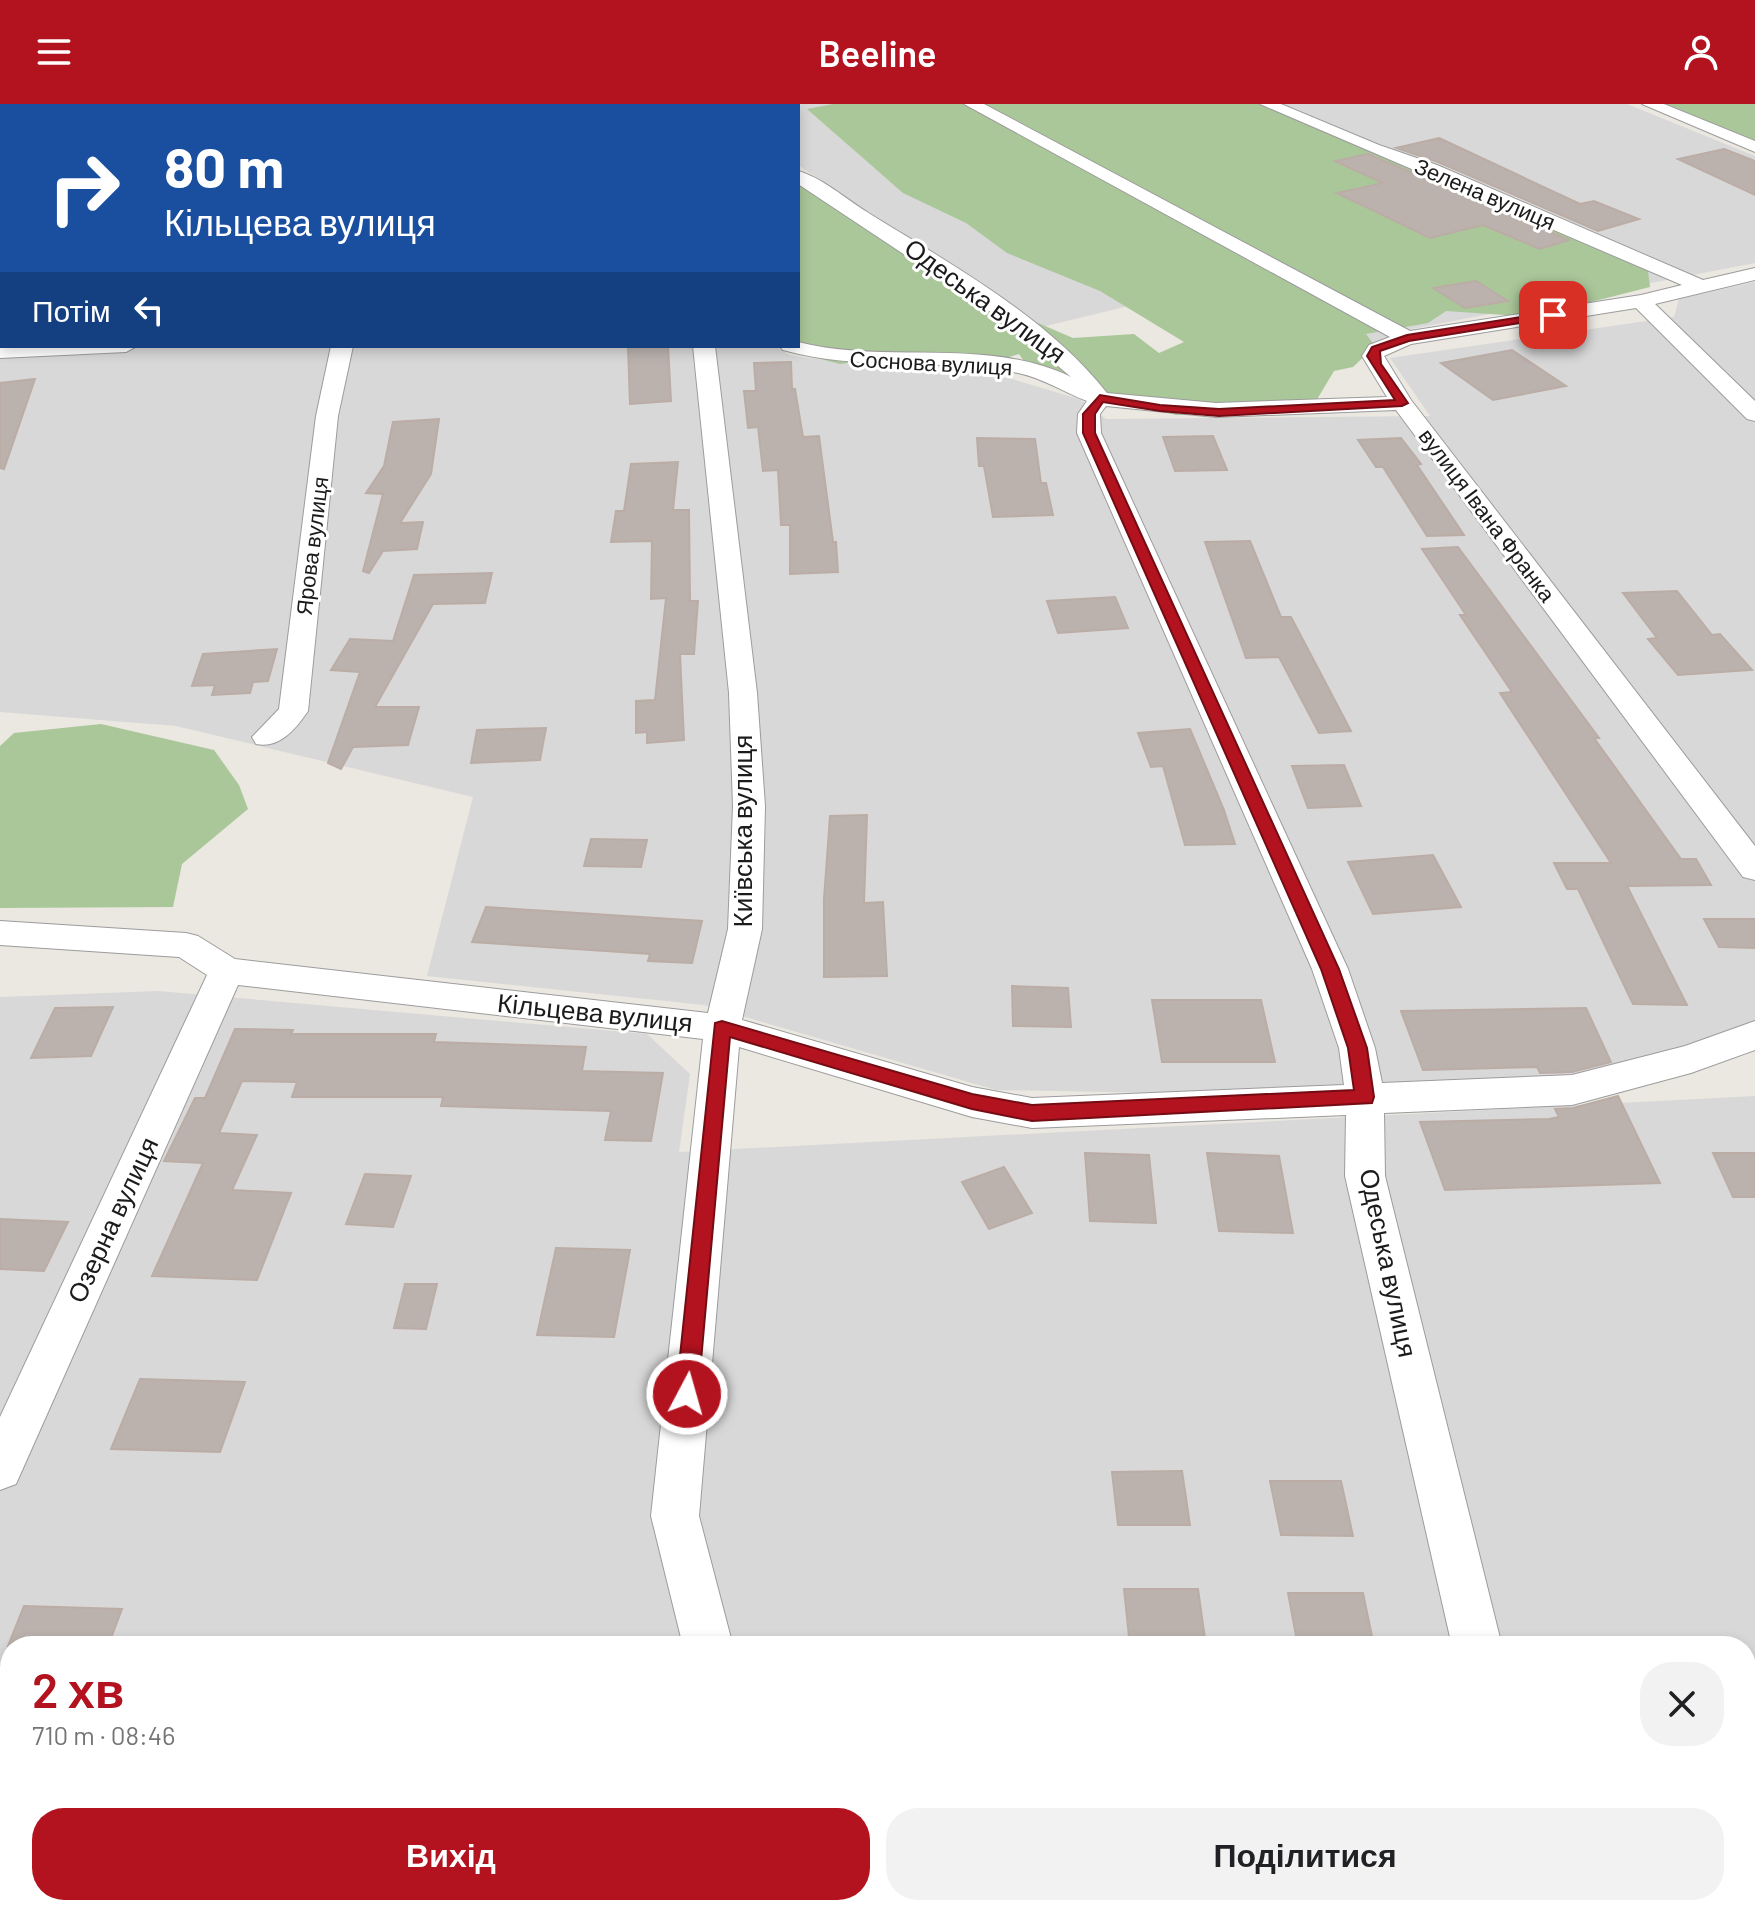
<!DOCTYPE html>
<html lang="uk">
<meta charset="utf-8">
<style>
:root{--surface:#fff;--page:#f2f2f2;--text:#202124;--muted:#757577;--accent:#b3121f}
body{margin:0;font-family:Barlow,sans-serif;background:var(--page);color:var(--text);height:100vh;display:flex;flex-direction:column;font-size:30px;white-space:nowrap}
*{box-sizing:border-box;margin:0}
p{font-size:26px;color:var(--muted)}
.icon{flex:none;width:44px;height:44px;fill:none;stroke:currentColor;stroke-width:2;stroke-linecap:round;stroke-linejoin:round}
.map{position:relative;flex:1;overflow:hidden}
.panel{position:absolute;left:0px;top:1532px;width:1756px;height:280px;display:flex;flex-direction:column;background:var(--surface);border-radius:32px 32px 0 0;box-shadow:0 4px 12px #0003}
.panel>*{flex:none}
.banner{position:absolute;left:0px;top:0px;width:800px;height:244px;box-shadow:0 4px 12px #0003;background:#1a4fa0;color:#fff;overflow:hidden}
.pin{position:absolute;display:grid;place-items:center;width:68px;height:68px;color:#fff;margin:-34px;border-radius:16px;box-shadow:0 4px 12px #0006}
.me{position:absolute;width:88px;margin:-44px;rotate:6deg;stroke-linejoin:round;filter:drop-shadow(0 0 6px #0008)}
.turn{display:flex;align-items:center;gap:28px;height:168px;padding:0 32px;font-size:36px}
.turn .icon{width:104px;height:104px;stroke-width:2.5}
.turn b{display:block;font-size:56px;line-height:68px}
.then{display:flex;align-items:center;height:76px;padding:0 32px;background:#0003;gap:16px;font-size:30px}
.round{display:grid;place-items:center;flex:none;width:84px;height:84px;border-radius:32px;background:var(--page)}
.overview{display:flex;align-items:center;justify-content:space-between;height:136px;padding:0 32px}
h1{font-size:48px;font-weight:600;line-height:60px;color:var(--accent)}
.action{display:flex;gap:16px;margin-top:auto;padding:16px 32px}
.action a{flex:1;height:92px;border-radius:32px;background:var(--accent);color:#fff;font-size:32px;font-weight:600;line-height:92px;text-align:center}
.action a+a{background:var(--page);color:var(--text)}
header{display:flex;justify-content:space-between;align-items:center;height:104px;padding:0 32px;background:var(--accent);color:#fff;font-size:36px;font-weight:600}
.map>svg:first-child{display:block}
</style>
<header><svg class="icon" aria-label="menu" viewBox="0 0 24 24"><path d="M4 6h16M4 12h16M4 18h16"/></svg>Beeline<svg class="icon" aria-label="person" viewBox="0 0 24 24"><circle cx="12" cy="8" r="4"/><path d="M4 21q1-7 8-7t8 7"/></svg></header>
<div class="map">
<svg width="1755" height="1812" viewBox="0 0 1755 1812">
<rect width="100%" height="100%" fill="#ebe7e1"/>
<path fill="#d9d8d8" fill-rule="evenodd" d="M706,0H1627L1755,52V159L1406,226L1354,246L1149,197L1042,223L798,61V2Z
M0,112L2,242H774L790,251L878,264L982,266L1079,295L1106,315L1430,312L1390,254L1674,213L1679,195L1755,178V917L1678,951L1569,981L1270,991L996,986L704,901L427,872L473,693L176,622L0,608Z
M158,887L647,930L690,970L679,1048L1755,992V1812H0V893ZM10,1542H1746V1802H10Z"/>
<path fill="#aac799" d="M271,0H688L691,2H273Z
M833,0H1262L1449,79L1475,100L1510,107L1648,167L1650,183L1532,213L1446,207L1428,219L1366,230L1375,242L1353,263L1334,267L1316,297L1282,309L1176,311L1117,296L1028,263L1019,250L987,260L863,257L840,260L789,247L798,242V75L961,186L1073,234L1134,230L1159,249L1184,238L1100,187L1007,149L966,119L903,89L807,5Z
M1666,0H1755V37Z
M101,620L214,646L239,681L248,705L182,760L173,803L0,804V642L14,629Z"/>
<path fill="#bbb2ae" stroke="#bbada5" stroke-width="2" d="M1439,34L1580,100L1594,97L1639,115L1598,127L1438,58L1396,44Z
M1724,45L1755,57V91L1678,55Z
M1368,50L1569,136L1540,145L1483,121L1430,134L1337,89L1383,79L1335,57Z
M1476,177L1508,197L1465,204L1433,184Z
M628,242H668L671,297L630,300Z
M1512,246L1566,282L1493,296L1441,259Z
M791,258L792,285H795L803,333L819,332L833,438H836L838,468L790,470V421H781L778,366L763,367L758,323L748,324L744,287H756L754,259Z
M35,275L4,365L0,364V279Z
M439,315L431,370L400,419L423,418L417,445L383,447L369,469L363,467L383,390L366,389L384,362L393,318Z
M1213,332L1227,366L1175,367L1163,333Z
M977,334L1035,335L1041,379H1046L1053,411L993,413L984,362H979Z
M1401,334L1421,360L1417,361L1464,431L1427,432L1383,363H1376L1358,336Z
M678,358L673,406H689L690,497H698L694,550H680L684,636L647,639V628L636,629V597L655,596L666,494L651,495L652,437L611,438L616,407H624L631,360Z
M1250,437L1281,513H1291L1351,627L1319,629L1279,553L1246,554L1205,438Z
M1458,443L1599,634H1594L1681,755H1696L1711,781L1627,782L1687,901L1633,900L1578,785H1567L1554,759H1611L1500,589L1512,588L1460,511H1466L1422,445Z
M492,469L485,499L433,500L375,603H419L408,641L353,643L341,665L328,659L360,568L331,566L350,535L393,537L414,471Z
M1677,487L1712,531L1720,530L1752,566L1678,571L1648,535L1657,534L1623,489Z
M1115,493L1128,524L1058,529L1047,497Z
M277,545L268,577L253,578L250,589L212,591L215,581L192,582L203,550Z
M546,624L540,656L471,659L477,626Z
M1190,625L1224,706L1235,740L1185,741L1163,662L1151,663L1138,629Z
M1344,661L1361,702L1308,704L1292,662Z
M867,711L864,799L883,798L887,872L824,873V795L830,712Z
M591,735L647,736L641,763L584,762Z
M1433,751L1461,803L1373,810L1348,758Z
M486,803L702,817L692,859L648,857L650,850L472,838Z
M1704,815H1755V844L1719,843Z
M1012,882L1068,884L1071,923L1013,922Z
M1152,896H1261L1275,958H1162Z
M113,903L91,952L31,954L55,904Z
M1586,904L1611,958L1572,968L1540,969L1537,963L1423,966L1401,907Z
M235,925L293,926L291,930H436L434,938L586,943L582,967L663,969L651,1037L605,1036L611,1007L441,1002L443,993H292L297,978L242,977L219,1029L257,1031L232,1086L291,1089L257,1176L152,1172L203,1059L164,1057L195,994H205Z
M1618,992L1660,1079L1445,1086L1420,1018L1549,1015L1559,1013L1555,1005L1573,1004Z
M1085,1049L1149,1051L1156,1119L1090,1117Z
M1207,1049L1279,1052L1293,1129L1219,1127Z
M1713,1049H1755V1093H1733Z
M1004,1063L1032,1109L989,1125L962,1078Z
M365,1070L411,1072L393,1123L346,1120Z
M0,1115L68,1118L44,1167L0,1165Z
M556,1144L630,1146L614,1233L537,1231Z
M405,1180H437L426,1225L394,1224Z
M140,1275L245,1278L220,1348L111,1345Z
M1182,1367L1190,1421H1118L1112,1368Z
M1270,1377H1341L1353,1432L1281,1431Z
M1124,1485H1198L1206,1542H1130Z
M1288,1489H1363L1374,1542H1298Z
M24,1502L122,1505L108,1542H8Z"/>
<g fill="none" stroke-linecap="round" stroke-linejoin="round">
<g stroke="#9c9c9c" stroke-width="2">
<path id="minor" d="M53,0H69L52,2Z
M253,0H269L271,2H255Z
M684,0H701L703,2H686Z
M964,0H984L1410,227L1641,191L1682,181L1260,0H1281L1379,41L1437,61L1703,176L1755,164V176L1655,200L1755,297V317L1747,315L1636,204L1411,240L1384,252L1411,296L1755,742V776L1743,773L1396,306L1216,313L1106,302L1100,310L1101,329L1348,865L1375,944L1382,979L1572,971L1685,942L1755,917V946L1691,969L1572,1001L1384,1009L1385,1072L1502,1542H1452L1345,1072L1346,1011L1032,1024L972,1013L739,943L699,1412L733,1542H683L651,1412L703,935L238,881L16,1380L0,1386V1313L207,871L179,853L0,841V817L186,829L198,832L235,855L708,909L728,825L733,702L729,589L693,242H715L757,589L765,702L762,825L742,916L972,983L1032,994L1344,981L1339,944L1312,865L1077,329L1078,310L1087,297C1063,288 1043,274 1018,269C939,253 862,268 783,246L779,242H798V238C887,261 986,232 1071,273L1006,218L798,80V67C821,73 846,95 867,108C950,160 1045,211 1107,289L1216,299L1387,293L1362,252L1369,241L1390,233Z
M1642,0H1664L1755,37V48Z
M0,103H2V113H0Z
M2,153V173L0,174V154Z
M0,242H137L126,248L0,254Z
M331,242H353L338,312L308,607C296,625 279,645 256,640L252,633L279,605L316,312Z
M689,1802H745L744,1812H688Z
M1511,1802H1567L1570,1812H1514Z"/>
</g>
<use href="#minor" fill="#fff" fill-rule="evenodd"/>
</g>
<path fill="#b3121f" stroke="#740c14" stroke-width="2" d="M1553,208L1557,209V213L1409,237L1380,247L1381,260L1408,299L1402,302L1219,312L1160,307L1103,298L1095,310V329L1339,865L1367,944L1374,993L1372,999L1032,1017L972,1005L730,933L698,1290L695,1297L687,1300L679,1297L676,1290L715,919L722,917L972,990L1032,1001L1354,986L1348,944L1321,865L1083,329V310L1100,291L1160,301L1219,305L1395,296L1367,252L1372,243L1407,231Z"/>
<g text-anchor="middle" stroke-width="6" stroke-linejoin="round" paint-order="stroke">
<g font-size="22" fill="#1b1b1b" stroke="#fff">
<text transform="translate(1485 90) rotate(23)" y="8">Зелена вулиця</text>
<text transform="translate(931 259) rotate(3)" y="8">Соснова вулиця</text>
<text transform="translate(1487 411) rotate(53)" y="8">вулиця Івана Франка</text>
<text transform="translate(312 442) rotate(-83)" y="8">Ярова вулиця</text>
</g>
<g font-size="26" fill="#1b1b1b" stroke="#fff">
<text transform="translate(985 197) rotate(36)" y="9">Одеська вулиця</text>
<text transform="translate(743 727) rotate(-90)" y="9">Київська вулиця</text>
<text transform="translate(595 909) rotate(6)" y="9">Кільцева вулиця</text>
<text transform="translate(113 1116) rotate(-65)" y="9">Озерна вулиця</text>
<text transform="translate(1388 1159) rotate(78)" y="9">Одеська вулиця</text>
</g>
</g>
</svg>
<div class="pin" style="left:1553px;top:211px;background:#d93025"><svg class="icon" aria-label="arrive" viewBox="0 0 24 24"><path d="M6 21V4h12l-3 4 3 4H6"/></svg></div>
<svg class="me" style="left:687px;top:1290px" viewBox="-20 -20 40 40"><circle r="17" fill="#b3121f" stroke="#fff" stroke-width="3"/><path d="M0-11L8 9 0 5-8 9z" fill="#fff"/></svg>
<div class="banner">
<div class="turn"><svg class="icon" aria-label="right" viewBox="0 0 24 24"><path d="M7 20v-9h11M14 6l5 5-5 5"/></svg><div><b>80 m</b>Кільцева вулиця</div></div>
<div class="then">Потім<svg class="icon" aria-label="left" viewBox="0 0 24 24"><path d="M17 20v-9H6M10 6l-5 5 5 5"/></svg></div>
</div>
<section class="panel">
<div class="overview"><div><h1>2 хв</h1><p>710 m · 08:46</p></div><a class="round"><svg class="icon" aria-label="close" viewBox="0 0 24 24"><path d="M6 6l12 12M18 6L6 18"/></svg></a></div>
<div class="action"><a>Вихід</a><a>Поділитися</a></div>
</section>
</div>
